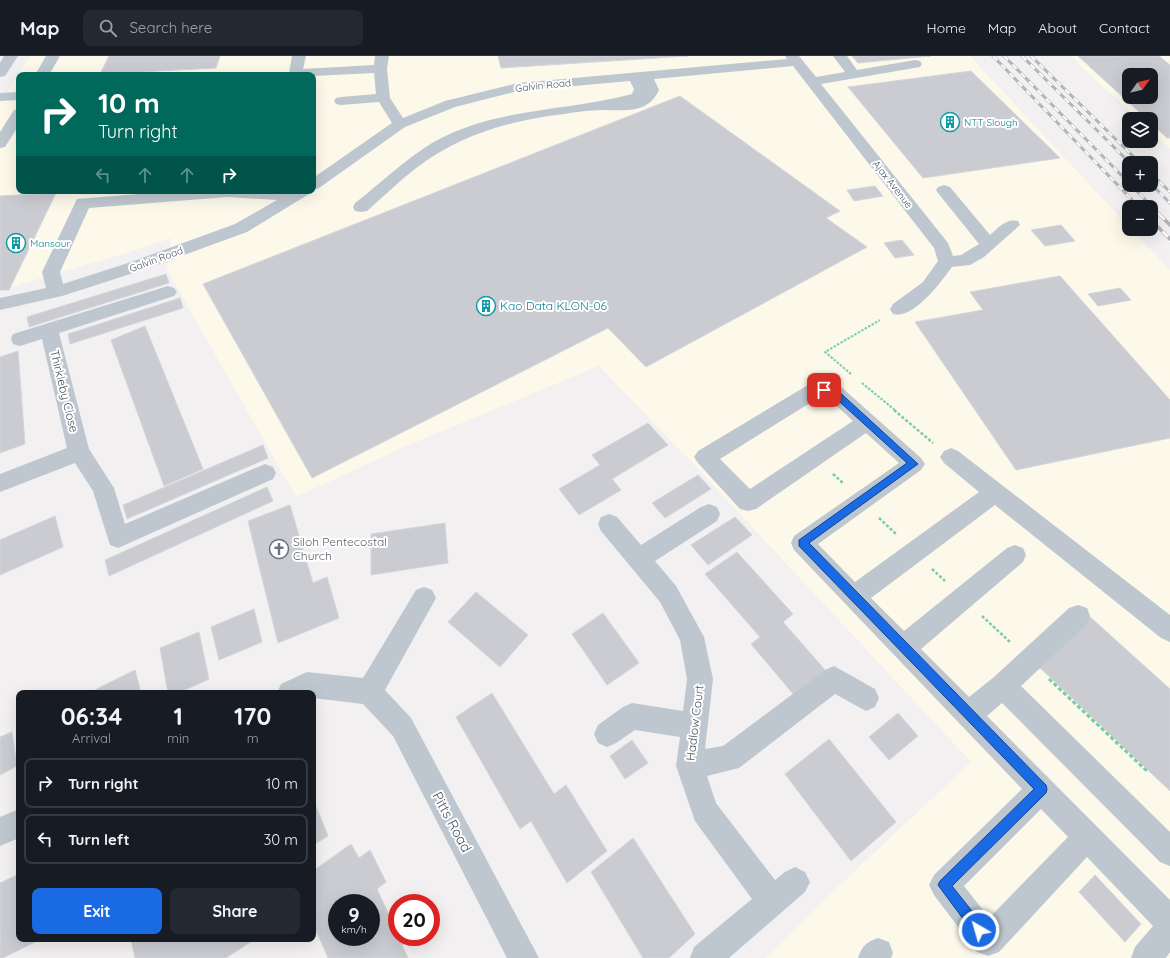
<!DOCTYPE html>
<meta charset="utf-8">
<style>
:root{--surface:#171b24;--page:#242831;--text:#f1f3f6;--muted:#9ea1a6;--line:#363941;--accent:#1a6ae3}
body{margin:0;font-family:Quicksand,sans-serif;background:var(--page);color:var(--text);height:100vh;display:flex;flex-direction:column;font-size:15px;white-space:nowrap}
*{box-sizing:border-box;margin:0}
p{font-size:13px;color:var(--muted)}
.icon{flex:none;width:22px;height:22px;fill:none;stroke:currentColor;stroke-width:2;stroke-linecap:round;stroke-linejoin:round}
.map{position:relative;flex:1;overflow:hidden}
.sheet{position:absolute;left:16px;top:634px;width:300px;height:252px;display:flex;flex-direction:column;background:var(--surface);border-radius:8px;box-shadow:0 4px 16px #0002}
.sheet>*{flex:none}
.banner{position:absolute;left:16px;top:16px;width:300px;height:122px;border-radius:8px;box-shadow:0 4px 16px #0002;background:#00695c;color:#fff;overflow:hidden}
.needle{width:26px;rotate:56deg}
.controls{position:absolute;left:1122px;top:12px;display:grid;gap:8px}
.controls a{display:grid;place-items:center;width:36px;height:36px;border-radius:8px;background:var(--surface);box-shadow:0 4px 16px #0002;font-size:20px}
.speed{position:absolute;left:328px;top:838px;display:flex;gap:8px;font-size:20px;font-weight:700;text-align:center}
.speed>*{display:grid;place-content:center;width:52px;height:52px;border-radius:50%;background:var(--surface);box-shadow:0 4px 16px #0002;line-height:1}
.speed small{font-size:10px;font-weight:400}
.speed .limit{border:6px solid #d22;background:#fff;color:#111}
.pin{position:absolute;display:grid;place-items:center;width:34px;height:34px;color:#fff;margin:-17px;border-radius:8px;box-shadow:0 2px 6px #0006}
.me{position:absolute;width:44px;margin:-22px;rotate:322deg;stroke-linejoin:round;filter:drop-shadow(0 0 3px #0008)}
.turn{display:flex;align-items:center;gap:14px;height:84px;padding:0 16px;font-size:18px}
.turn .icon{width:52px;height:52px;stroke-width:2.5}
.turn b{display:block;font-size:28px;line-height:34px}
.lanes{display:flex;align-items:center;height:38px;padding:0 16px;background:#0003;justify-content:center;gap:20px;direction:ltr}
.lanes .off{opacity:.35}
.eta{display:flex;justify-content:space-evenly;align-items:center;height:68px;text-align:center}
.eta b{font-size:24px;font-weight:800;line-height:28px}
.primary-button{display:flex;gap:8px;margin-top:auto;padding:8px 16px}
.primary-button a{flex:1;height:46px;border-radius:8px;background:var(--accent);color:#fff;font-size:16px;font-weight:800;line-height:46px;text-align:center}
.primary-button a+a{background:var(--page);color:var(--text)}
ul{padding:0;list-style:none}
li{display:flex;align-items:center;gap:12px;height:50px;margin:0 8px 6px;padding:0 8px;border:2px solid var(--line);border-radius:8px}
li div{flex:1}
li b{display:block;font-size:15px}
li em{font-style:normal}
header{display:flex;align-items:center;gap:24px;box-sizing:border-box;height:56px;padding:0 20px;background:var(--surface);border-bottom:1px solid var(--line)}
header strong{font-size:19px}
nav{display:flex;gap:22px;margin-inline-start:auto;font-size:14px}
.search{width:280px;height:36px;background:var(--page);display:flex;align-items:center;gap:10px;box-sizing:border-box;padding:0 14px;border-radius:8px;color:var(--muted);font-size:15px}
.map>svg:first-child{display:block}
</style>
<header>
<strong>Map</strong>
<div class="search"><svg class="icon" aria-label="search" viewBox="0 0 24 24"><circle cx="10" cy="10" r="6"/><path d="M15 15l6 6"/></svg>Search here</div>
<nav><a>Home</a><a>Map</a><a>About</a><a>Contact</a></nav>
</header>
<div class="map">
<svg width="1170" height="902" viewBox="0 0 1170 902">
<rect width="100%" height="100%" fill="#f2f0f0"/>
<path fill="#fcf8ea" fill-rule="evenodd" d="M30,0H970L1129,171V173H1131L1170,214V902H766L825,843L971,706L699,414L599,310L404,391L296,441L167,214L171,182L127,197L0,234V48ZM19,19H313V135H19Z
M1070,0H1170V93L1151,75V63H1138ZM1129,19H1151V41H1129Z"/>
<path fill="#caccd2" stroke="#d4d6db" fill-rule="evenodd" d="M109,0H220L216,12L100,18Z
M498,0H688L501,12Z
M852,0H931L858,7Z
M1078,0H1159L1170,9V82H1167L1151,67V63H1147ZM1129,19H1151V41H1129Z
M971,15L1060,102L923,122L848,31Z
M680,40L840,155L826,162L867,191L646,311L608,272L312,422L203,228Z
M875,130L883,140L854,145L847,134Z
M56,137L9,234H0V140Z
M1061,169L1075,185L1045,190L1031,174Z
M902,184L914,199L895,202L884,187Z
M166,218L169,227L29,271L27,261Z
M1060,220L1170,344V382L1016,414L915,266L983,254L970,236Z
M1120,232L1131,244L1098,250L1088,238Z
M180,242L183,252L70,288L68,278Z
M145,270L203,413L164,430L111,284Z
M18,295L25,388L0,397V301Z
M648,367L668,389L612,423L621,434L579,459L559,433L600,409L592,399Z
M263,389L268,402L127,463L123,449Z
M698,419L711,433L665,462L652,447Z
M267,431L273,445L109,520L105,504Z
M290,449L313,527L327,521L339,562L278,587L248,465Z
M55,460L63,491L0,519V484Z
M735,461L752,479L708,509L691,489Z
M445,467L448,507L371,519V478Z
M737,496L793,558L783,566L825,614L794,639L751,588L760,581L705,518Z
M476,536L528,579L500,611L448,566Z
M254,553L262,586L219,604L211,571Z
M603,557L639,607L607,629L572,578Z
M1089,560L1170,633V735L1036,608Z
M199,576L209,623L178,637H168L160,592Z
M135,614L141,637H95V634Z
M492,637L554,738L566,729L607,795L567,827L531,765L520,773L456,661Z
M898,657L918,680L889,704L869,681Z
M12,676L17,710L0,719V681Z
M829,683L896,766L851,805L785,718Z
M632,684L648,707L625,723L610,700Z
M313,743L328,780L313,789Z
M633,782L695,878L669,902H643L591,816Z
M351,788L359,802L370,794L386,826L377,833L389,859L397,853V881H413L402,889L408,902H328L316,874L313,876V815ZM337,847H371V881H337Z
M19,818V883H41L3,902H0V827Z
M1095,819L1141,868L1125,886L1079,836Z
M131,883H255L226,902H135Z"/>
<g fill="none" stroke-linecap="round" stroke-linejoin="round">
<path stroke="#77cda6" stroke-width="2" stroke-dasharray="2.5 1.5" stroke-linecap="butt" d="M851,318L825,296L880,264
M862,327L896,355"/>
<path stroke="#77cda6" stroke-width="2.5" stroke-dasharray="3 2" stroke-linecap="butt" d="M894,354L933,387
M833,418L844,428
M879,462L896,478
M932,513L945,525
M982,560L1010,586"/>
<path stroke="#77cda6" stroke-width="3" stroke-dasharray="4 2.5" stroke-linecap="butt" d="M1049,623L1148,716"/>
<path fill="#bec7cf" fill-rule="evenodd" d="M4,0H18L5,20L0,21V7Z
M46,0H60L49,19H35Z
M292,0H306L303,13L374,9L375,0H389L387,13L390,42L403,62L445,45L518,27L787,3L785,0H799L816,21L845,16L833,0H847L857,14L915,4L920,5L922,8L920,11L821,28L948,187L953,200L961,199L979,188L938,137L936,134L938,131L944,129L950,131L990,179C998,172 1006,162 1018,165L1020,169L984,201L970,209L952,211C941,226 913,264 893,258L890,253L893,248L923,226L938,205L934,192L793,10L654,23L659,34C648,58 626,54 604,54C588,54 571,57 556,59C504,66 456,81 415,113C398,126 383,141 367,155L361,156L355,155L353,151L355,147C381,127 404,104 432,87C494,51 566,56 632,38L634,33L630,25L518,35L455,51L405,71L319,132L313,134V122L392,67L379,46L341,49L336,48L334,45L336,42L341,41L376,38L374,17L313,20L291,19L289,17Z
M19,36V44L0,45V37Z
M19,53V69L5,91L0,92V76L14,54Z
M176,135H311L309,138L247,176L143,214L62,240L0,254V242L46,232L42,216L77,143ZM227,141L277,144L235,168L131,206L63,228L60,216L89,152Z
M168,230L174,232L177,236L174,240L59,277L89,393L114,432L125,468L265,408L273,411L276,417L273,423L118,492L110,489L93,435L75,407L0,436V418L67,392L42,283L20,290L13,288L11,283L13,278Z
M815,326L840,330L921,402L925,408L921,414L818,488L855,526L979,436L944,407L940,401L944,395L951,392L958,395L1170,559V586L1161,582L995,449L871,542L904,575L1007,492L1015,489L1023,492L1026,499L1023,506L921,593L969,641L994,621L1069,552L1078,549L1087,552L1090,560L1087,568L1021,630L1170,776V810L1160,806L1002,647L987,660L1170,844V896L1166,902H1131L1135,891L1153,870L1087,801L999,896L988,900L977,896L934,839L929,829L934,819L1022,733L794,494L791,487L794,480L899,407L866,377L756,453L748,455L740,453L698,407L694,401L698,395L808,329ZM818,342H828L853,365L750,433L720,403ZM1041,753L1068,781L989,862L964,830Z
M709,448L717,451L720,458L717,465L655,505L676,530L704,581L713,623L705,693L723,690L825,614L834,610L875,633L879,642L875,651L866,655L835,638L739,712L707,720L716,747L775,824L785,816L795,811L805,816L810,826L805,836L729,902H690L694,891L752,843L695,765L676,710L680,681L635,674L616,687L607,691L598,687L594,678L598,669L623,651L632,647L683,655L687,623L680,584L660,546L601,475L598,468L601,461L609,458L617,461L641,489L701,451Z
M424,531L432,534L436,542L385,634L411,662L539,902H507L393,680L363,648L313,642V637H277L281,628L307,616L363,622L416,534Z
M19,753V782L0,790V761Z
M878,882L889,886L893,897L891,902H858C862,890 866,886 878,882Z"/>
<g stroke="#b2b5ba" stroke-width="3">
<path id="rail-far1" d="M993,0L1139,151
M1004,0L1129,127
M1022,0L1130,107
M1031,0L1140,107
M1151,117L1170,136
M1151,128L1170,147
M1131,129L1160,159"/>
</g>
<g stroke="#b2b5ba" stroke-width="3.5">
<path id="rail" d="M1159,158L1170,169
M1151,164L1170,183"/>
</g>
<use href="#rail-far1" stroke="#fff" stroke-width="2" stroke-dasharray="6" stroke-linecap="butt"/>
<use href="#rail" stroke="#fff" stroke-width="2.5" stroke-dasharray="8" stroke-linecap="butt"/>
</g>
<path fill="#1a6ae3" stroke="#114594" d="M824,331L836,333L918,408L809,487L1046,729L1047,733L1046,737L952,830L984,870L985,874L984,879L979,880L975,879L938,829L940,825L1034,733L799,490V484L907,407L831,338L821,337V332Z"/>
<defs>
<g id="building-ring" transform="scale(1)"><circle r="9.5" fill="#fff" stroke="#0f9aa8" stroke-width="1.5"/><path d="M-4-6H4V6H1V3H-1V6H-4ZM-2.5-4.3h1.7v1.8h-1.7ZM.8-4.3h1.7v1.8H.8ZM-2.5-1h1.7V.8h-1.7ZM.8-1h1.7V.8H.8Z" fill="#0f9aa8"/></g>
<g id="church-ring" transform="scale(1)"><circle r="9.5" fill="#fff" stroke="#6b7280" stroke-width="1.5"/><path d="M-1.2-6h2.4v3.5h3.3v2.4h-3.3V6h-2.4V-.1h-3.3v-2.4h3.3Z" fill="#6b7280"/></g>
</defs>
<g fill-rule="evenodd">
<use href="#building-ring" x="950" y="66"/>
<use href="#building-ring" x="16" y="187"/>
<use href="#building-ring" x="486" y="250"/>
<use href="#church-ring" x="279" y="493"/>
</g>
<g text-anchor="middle" stroke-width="4" stroke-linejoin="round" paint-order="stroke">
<g font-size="10" fill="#48525d" stroke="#fff">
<text transform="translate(543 29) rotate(-6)" y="4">Galvin Road</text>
<text transform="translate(893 128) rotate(52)" y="4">Ajax Avenue</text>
<text transform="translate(156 203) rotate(-20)" y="4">Galvin Road</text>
</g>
<g font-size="10" fill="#0d838f" stroke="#fff" text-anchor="start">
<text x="964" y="70">NTT Slough</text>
<text x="30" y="191">Mansour</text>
</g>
<g font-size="12" fill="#0d838f" stroke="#fff" text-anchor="start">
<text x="500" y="254">Kao Data KLON-06</text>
</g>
<g font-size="12" fill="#48525d" stroke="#fff">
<text transform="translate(64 335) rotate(76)" y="4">Thirkleby Close</text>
<text transform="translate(695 667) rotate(-83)" y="4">Hadlow Court</text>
</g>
<g font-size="12" fill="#5b616d" stroke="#fff" text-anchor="start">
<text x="293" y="490">Siloh Pentecostal<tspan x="293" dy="14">Church</tspan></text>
</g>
<g font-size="14" fill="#48525d" stroke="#fff">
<text transform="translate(452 766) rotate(62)" y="5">Pitts Road</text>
</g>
</g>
</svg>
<div class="controls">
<a><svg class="needle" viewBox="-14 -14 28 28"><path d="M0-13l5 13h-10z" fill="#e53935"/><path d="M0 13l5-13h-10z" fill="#9ea1a6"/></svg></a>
<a><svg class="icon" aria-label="layers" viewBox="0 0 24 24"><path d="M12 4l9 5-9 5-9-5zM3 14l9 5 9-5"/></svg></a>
<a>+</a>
<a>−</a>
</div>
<div class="speed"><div>9<small>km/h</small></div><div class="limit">20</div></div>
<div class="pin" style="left:824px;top:334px;background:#d93025"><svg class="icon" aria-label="arrive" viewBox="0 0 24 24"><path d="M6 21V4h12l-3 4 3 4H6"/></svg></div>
<svg class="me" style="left:979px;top:874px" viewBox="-20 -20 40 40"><circle r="17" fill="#1a6ae3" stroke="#fff" stroke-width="3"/><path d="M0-11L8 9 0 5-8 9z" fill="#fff"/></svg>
<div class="banner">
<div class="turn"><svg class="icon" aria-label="right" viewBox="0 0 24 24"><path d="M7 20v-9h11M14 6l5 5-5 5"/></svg><div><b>10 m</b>Turn right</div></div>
<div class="lanes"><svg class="icon off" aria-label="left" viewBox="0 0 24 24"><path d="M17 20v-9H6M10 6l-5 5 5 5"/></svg><svg class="icon off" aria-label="ahead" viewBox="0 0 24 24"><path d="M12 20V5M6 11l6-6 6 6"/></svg><svg class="icon off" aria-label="ahead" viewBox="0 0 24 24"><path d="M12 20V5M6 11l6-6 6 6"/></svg><svg class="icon" aria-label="right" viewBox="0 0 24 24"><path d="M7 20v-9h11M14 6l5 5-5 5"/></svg></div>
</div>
<section class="sheet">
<div class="eta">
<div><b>06:34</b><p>Arrival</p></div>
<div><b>1</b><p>min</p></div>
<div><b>170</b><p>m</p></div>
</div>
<ul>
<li><svg class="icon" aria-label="right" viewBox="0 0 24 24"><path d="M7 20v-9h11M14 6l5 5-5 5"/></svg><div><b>Turn right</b></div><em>10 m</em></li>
<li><svg class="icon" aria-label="left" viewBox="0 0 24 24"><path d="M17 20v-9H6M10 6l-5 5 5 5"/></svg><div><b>Turn left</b></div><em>30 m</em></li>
</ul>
<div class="primary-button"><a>Exit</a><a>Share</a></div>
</section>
</div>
